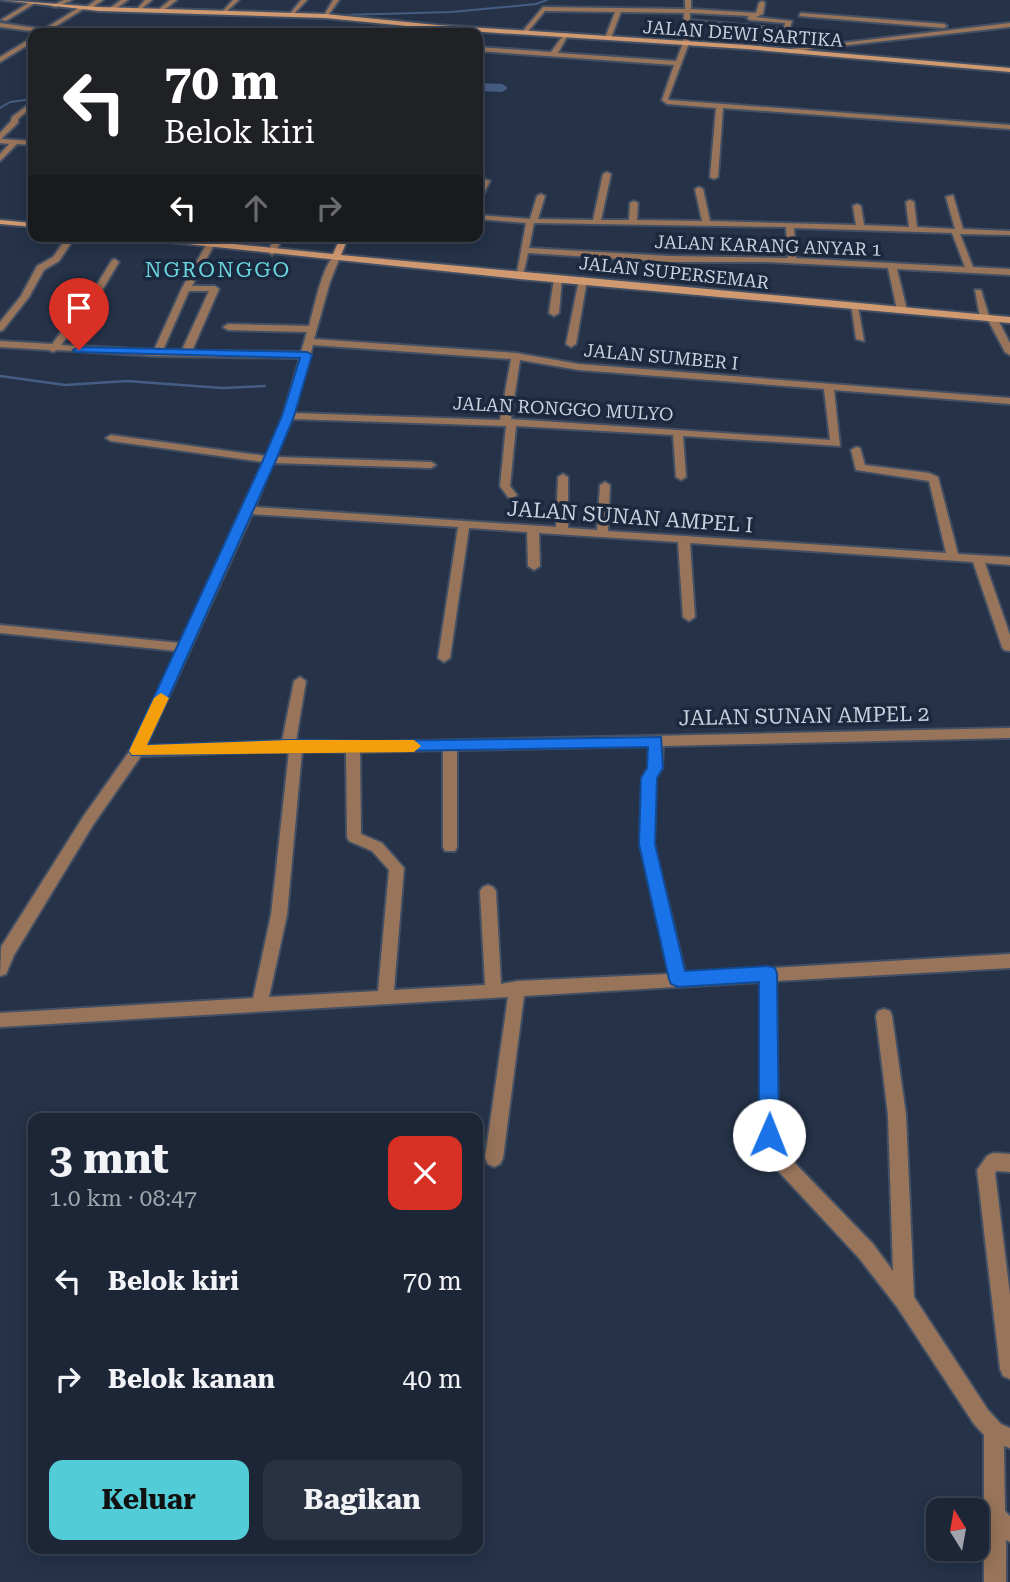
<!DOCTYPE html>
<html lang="id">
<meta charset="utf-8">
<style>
:root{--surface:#1c2636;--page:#293242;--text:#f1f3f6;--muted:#a0a5ad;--line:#3a4351;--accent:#52ccd6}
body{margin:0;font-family:"Roboto Serif",serif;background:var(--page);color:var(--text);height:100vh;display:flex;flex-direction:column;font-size:26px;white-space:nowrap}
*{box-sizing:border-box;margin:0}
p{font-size:23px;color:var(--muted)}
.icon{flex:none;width:38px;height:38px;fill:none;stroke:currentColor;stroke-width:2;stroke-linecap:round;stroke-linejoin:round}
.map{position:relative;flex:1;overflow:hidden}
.drawer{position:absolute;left:28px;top:1113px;width:455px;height:441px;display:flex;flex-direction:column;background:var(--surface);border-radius:14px;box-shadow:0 4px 18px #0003,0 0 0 2px var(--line)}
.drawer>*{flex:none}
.guide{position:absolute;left:28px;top:28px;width:455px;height:214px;border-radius:14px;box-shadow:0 4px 18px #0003,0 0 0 2px var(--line);background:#202124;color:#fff;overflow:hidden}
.needle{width:46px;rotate:349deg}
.buttons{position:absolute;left:926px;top:1498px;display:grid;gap:14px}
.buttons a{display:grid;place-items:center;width:63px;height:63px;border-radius:14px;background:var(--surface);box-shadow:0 4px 18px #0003,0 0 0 2px var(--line);font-size:35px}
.pin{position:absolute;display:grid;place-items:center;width:60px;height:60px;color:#fff;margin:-72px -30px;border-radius:50% 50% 50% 0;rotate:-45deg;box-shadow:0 0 7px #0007}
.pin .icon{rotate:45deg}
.me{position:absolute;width:77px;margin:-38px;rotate:1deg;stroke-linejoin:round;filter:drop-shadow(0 0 5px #0008)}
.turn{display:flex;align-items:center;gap:24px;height:147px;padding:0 21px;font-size:32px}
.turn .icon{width:91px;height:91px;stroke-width:2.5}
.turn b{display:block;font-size:49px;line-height:60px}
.lanes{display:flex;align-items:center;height:66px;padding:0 21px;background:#0003;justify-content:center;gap:35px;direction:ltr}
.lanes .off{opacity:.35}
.round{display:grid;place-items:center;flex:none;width:74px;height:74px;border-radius:14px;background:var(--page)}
.headline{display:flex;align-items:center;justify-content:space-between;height:119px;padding:0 21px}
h1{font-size:42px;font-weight:700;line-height:52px}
.button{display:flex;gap:14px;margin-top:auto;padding:14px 21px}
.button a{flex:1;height:80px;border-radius:14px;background:var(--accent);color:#111;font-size:28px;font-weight:700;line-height:80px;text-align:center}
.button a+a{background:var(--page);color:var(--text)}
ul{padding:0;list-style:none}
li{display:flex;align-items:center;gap:21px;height:98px;padding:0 21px}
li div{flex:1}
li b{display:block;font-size:26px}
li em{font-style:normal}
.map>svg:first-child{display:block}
</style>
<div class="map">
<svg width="1010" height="1582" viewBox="0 0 1010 1582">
<rect width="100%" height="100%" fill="#253248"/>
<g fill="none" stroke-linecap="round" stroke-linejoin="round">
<path stroke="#455d83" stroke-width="2" d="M344,15L451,12L536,4L547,0
M0,108L10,102L33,99"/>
<path stroke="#455d83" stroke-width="2.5" d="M0,376L65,385L127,381L222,388L265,386"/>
<path fill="#455d83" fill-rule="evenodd" d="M478,83L502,84L508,88L502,92L478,91Z"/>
<g stroke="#434f63" stroke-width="4">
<path id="street" d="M64,0H72L56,7L51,6Z
M96,0H103L90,9H86V7Z
M121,0H128L114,10H110V8Z
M145,0H152L139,11H135Z
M170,0H177L163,11H159V9Z
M233,0H239L225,13H221Z
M301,0H307L293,15H289Z
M333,0H339L327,17H323Z
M685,0H691V9L756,13L759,3L762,1L765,3L763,14L756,17L792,21L789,31L786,33L690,24L689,43L668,99L669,100L1010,125V129L723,108L718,177L714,179L710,177L716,108L667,104L662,100L674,65L478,51V47L551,52L565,33L568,35L558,53L676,61L683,43L684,13L621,12L611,38L608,40L605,38L615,12L545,11L526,34L521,33L543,7L685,9ZM690,13L749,16L747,18L750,20L785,23L784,29L690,20Z
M30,2L35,3L6,21L1,20Z
M80,7L85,8L45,33L0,27V23L44,29Z
M801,13L944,24L947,26L944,28L799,16Z
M1010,23V27L785,52L782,50Z
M33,37V42L0,62V57Z
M33,101V106L18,119V123L1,139L33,141V145L17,144L0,161V154L9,144L0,143V133L11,121L12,117Z
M607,172L611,174L601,220H629L630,203L634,201L638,203L637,220L702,221L695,189L699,187L703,189L710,221L856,225L853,206L857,204L861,206L864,225L909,227L906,202L910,200L914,202L917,227L955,229L946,197L953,195L963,229L1010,231V235L960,234L973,267L1010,269V275L897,269L907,310L902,313L897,310L888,268L766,262H669L528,253L523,276L516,278L526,223L478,219V215L530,219L537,196L541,194L545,196L538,219L593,220L603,174ZM534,223L786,227L788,258L669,256L529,248ZM794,228L952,233L965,267L796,258Z
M483,179L490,181L482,197L478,199V190Z
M68,236H76L59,261L44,270L29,297L3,330L0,331V322L21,296L37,266L53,257Z
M275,236H283L276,252L272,255L268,252Z
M210,242L214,245L192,286H215L219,289L192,351L301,352L307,332L228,330L223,327L228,324L309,326C314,309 322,264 336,254L340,257L330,282L314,339L516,353L579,364L1010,398V404L834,390L840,446L683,436L686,477L681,480L676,477L673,435L516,426L510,486L517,495L512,498L508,497L500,486L506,426L292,419L276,457L431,462L436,465L431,468L273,463L255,507L556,527L558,477L563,474L568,477V528L597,530L600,485L605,482L610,485L608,531L946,553L929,481L856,470L851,450L856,447L860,448L865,465L929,473L938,477L958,554L1010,557V565L985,563L1010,635V651L1004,650L1002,647L973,562L690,543L695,617L689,621L683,617L678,542L539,533L540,566L534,570L528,566L527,532L469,528L450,658L444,662L438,658L458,527L252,514L146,746L282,741L294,681L300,677L306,681L296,741L376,742L1010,728V738L663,746L662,768L656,778L654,844L685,973L1010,954V968L776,981L778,1135L780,1148L873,1244L893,1271L888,1115L876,1016L878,1011L884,1009L890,1011L892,1016L906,1115L914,1297L988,1410L1001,1424L1010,1428V1448L1004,1446L1005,1511L1010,1516V1542L1006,1540V1582H984V1435L974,1424L897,1307L859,1258L766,1158L760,1135V982L524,996L503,1158L500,1164L494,1167L488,1164L485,1158L508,997L0,1027V1013L253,998L271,915L289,751L141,756L93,825L14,955L6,974L0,976L1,947L83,817L131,749L177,651L0,633V625L180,643L263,462L111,441L106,438L111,435L266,456L283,416L300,358L157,356L57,350L53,352L49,350L0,347V341L52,344L93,291L112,260L115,259L119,262L100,294L61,345L154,350L182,288L206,245ZM189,291H209L182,350H163ZM313,345L511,359L500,420L294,413ZM520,360L579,370L824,389L830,440L511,419ZM649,746L648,768L642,778L640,844L669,974L517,981L501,984L496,891L493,887L488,885L483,887L480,891L485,985L394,990L404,868L382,843L361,834L360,752L443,750V847L445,851H455L457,847V750ZM302,751L346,752L347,837L349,841L372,851L389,870L378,991L269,997L287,915Z
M558,275L562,278L559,313L554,316L549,313L554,278Z
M583,277L587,280L576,344L571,347L566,344L579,280Z
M975,290H981L989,316L997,318L1010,343V355L1005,352L988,320L980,318Z
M851,304L858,306L864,341L856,339Z
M993,1153L1010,1154V1172L997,1171L995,1173L1010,1295V1379L1003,1376L1000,1369L977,1170L987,1156Z"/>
</g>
<g stroke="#434f63" stroke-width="4">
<path id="secondary" d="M2,0L99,7L325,14L437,25L746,45L1010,68V72L746,49L437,29L325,18L99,11Z
M0,220L33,223V227L0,224Z
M126,236H157L333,254L341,236H349L341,255L1010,317V323L519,279L130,238Z"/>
</g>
<use href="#street" fill="#98745b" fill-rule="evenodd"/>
<use href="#secondary" fill="#d19970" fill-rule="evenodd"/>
</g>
<path fill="#1a73e8" stroke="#114b97" stroke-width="2" d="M79,347L307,352L312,355L294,416L276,460L147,745L288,740L376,741L661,737L663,768L657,778L655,844L685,971L768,966L775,968L777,974L779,1135L776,1142L769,1145L762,1142L759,1135V982L678,987L671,984L669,979L639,844L641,778L647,768L648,747L132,755L129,751L263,460L282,416L300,358L75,352L73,350Z"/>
<path fill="#f59e0b" d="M161,693L169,698L147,745L288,740H414L421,746L414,752L132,755L129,751L154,698Z"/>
<g text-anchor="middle" stroke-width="7" stroke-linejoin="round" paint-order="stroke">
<g font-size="18" fill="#cad2e0" stroke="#1c283d">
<text transform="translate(743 34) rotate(4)" y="6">JALAN DEWI SARTIKA</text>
<text transform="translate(768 246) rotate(2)" y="6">JALAN KARANG ANYAR 1</text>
<text transform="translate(674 273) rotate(6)" y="6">JALAN SUPERSEMAR</text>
<text transform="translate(661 357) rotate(5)" y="6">JALAN SUMBER I</text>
<text transform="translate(563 409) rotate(3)" y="6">JALAN RONGGO MULYO</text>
</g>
<g font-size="21" letter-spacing="2" fill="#6ad5df" stroke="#1c283d">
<text x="218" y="277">NGRONGGO</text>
</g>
<g font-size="21" fill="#cad2e0" stroke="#1c283d">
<text transform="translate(630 517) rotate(4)" y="7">JALAN SUNAN AMPEL I</text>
<text transform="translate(804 716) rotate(-1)" y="7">JALAN SUNAN AMPEL 2</text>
</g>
</g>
</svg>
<div class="buttons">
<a><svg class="needle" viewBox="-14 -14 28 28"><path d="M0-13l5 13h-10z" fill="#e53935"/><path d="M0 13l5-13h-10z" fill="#a0a5ad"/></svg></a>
</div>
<div class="pin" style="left:79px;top:350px;background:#d93025"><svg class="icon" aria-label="arrive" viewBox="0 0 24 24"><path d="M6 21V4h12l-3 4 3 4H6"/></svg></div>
<svg class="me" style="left:769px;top:1135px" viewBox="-20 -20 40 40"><circle r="19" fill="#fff"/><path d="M0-13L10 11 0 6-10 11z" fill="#1a73e8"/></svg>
<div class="guide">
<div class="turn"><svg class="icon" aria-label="left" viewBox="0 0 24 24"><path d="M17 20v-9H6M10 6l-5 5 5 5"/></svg><div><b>70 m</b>Belok kiri</div></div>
<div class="lanes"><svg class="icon" aria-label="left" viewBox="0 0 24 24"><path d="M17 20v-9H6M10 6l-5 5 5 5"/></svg><svg class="icon off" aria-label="ahead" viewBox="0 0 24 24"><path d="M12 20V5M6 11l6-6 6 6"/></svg><svg class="icon off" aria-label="right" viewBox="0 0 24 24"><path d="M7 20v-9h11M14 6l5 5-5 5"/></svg></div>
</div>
<section class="drawer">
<div class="headline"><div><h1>3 mnt</h1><p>1.0 km · 08:47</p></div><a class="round" style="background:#d93025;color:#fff"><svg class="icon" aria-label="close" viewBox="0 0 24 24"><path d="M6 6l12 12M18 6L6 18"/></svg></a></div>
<ul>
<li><svg class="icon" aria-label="left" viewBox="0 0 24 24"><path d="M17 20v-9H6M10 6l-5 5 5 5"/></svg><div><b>Belok kiri</b></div><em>70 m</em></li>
<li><svg class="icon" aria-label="right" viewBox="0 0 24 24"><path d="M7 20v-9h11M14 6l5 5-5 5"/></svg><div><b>Belok kanan</b></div><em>40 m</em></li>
</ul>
<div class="button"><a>Keluar</a><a>Bagikan</a></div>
</section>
</div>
